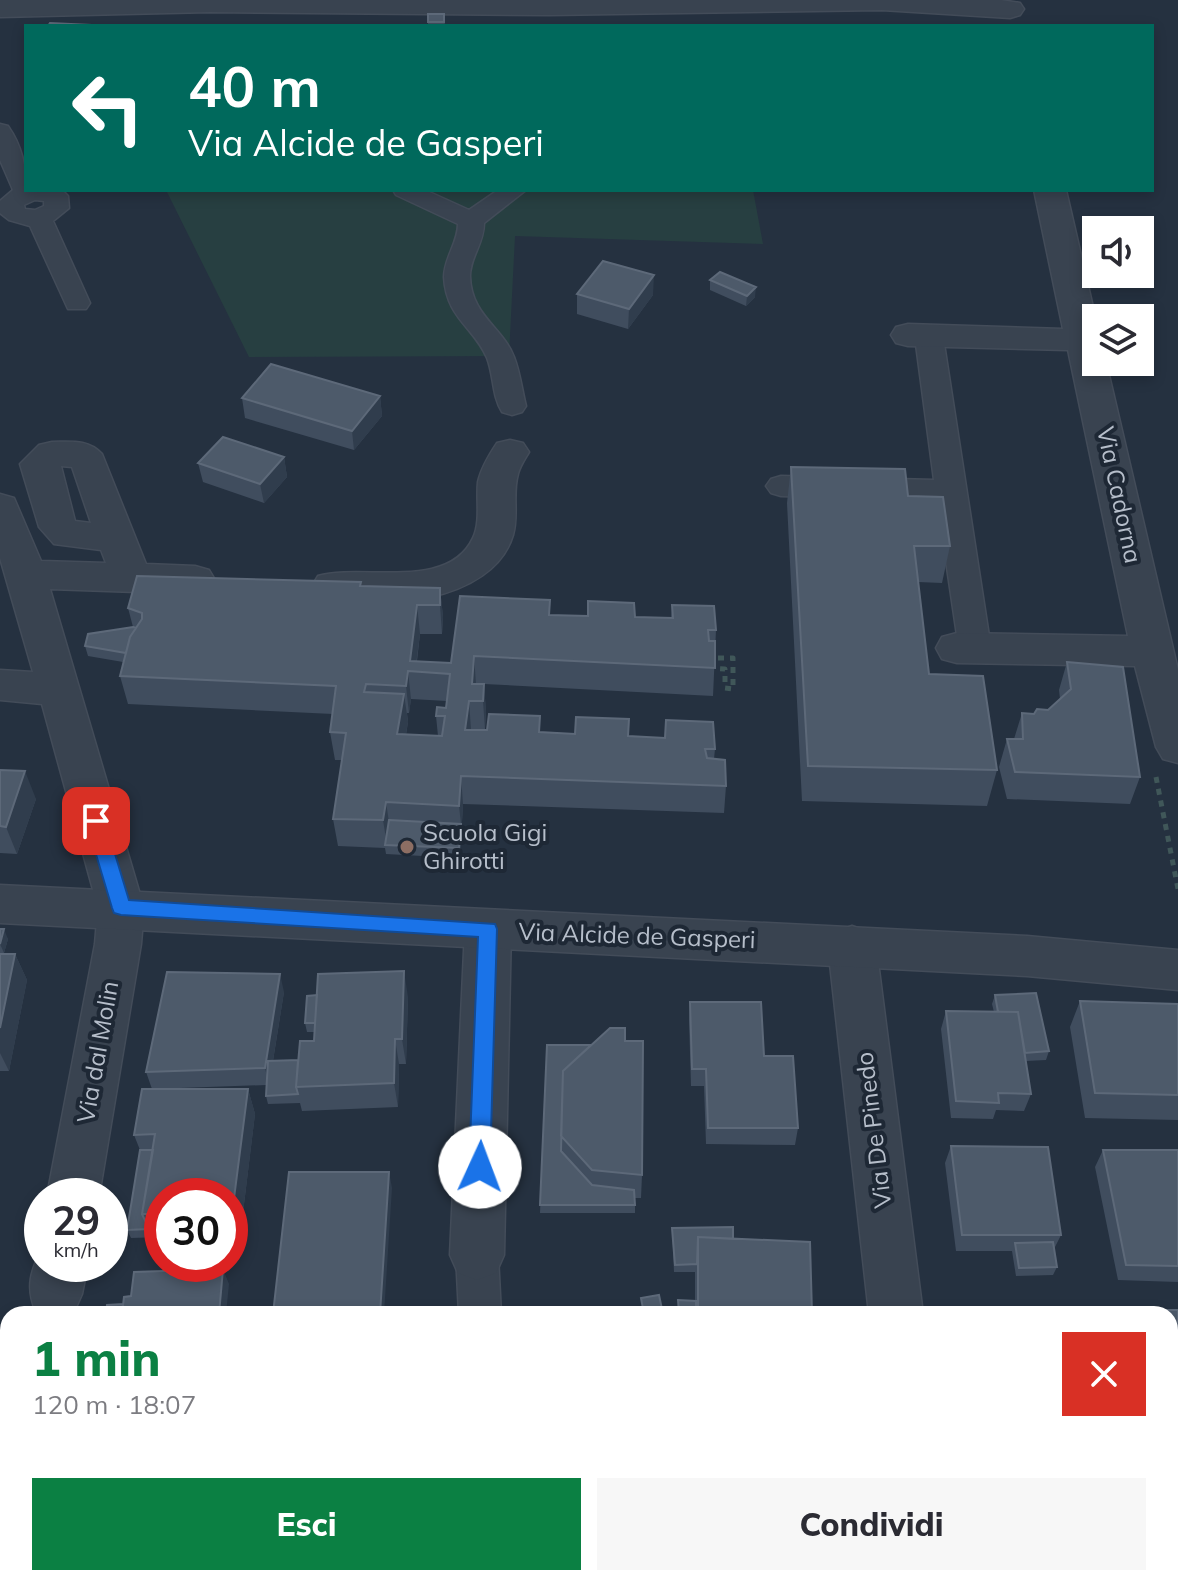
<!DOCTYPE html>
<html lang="it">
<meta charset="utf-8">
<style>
:root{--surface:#fff;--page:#f7f7f7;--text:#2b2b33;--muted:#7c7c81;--accent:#0b8043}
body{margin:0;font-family:Mulish,sans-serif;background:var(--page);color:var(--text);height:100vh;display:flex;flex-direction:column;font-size:30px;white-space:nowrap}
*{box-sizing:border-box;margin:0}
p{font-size:26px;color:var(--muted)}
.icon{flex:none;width:44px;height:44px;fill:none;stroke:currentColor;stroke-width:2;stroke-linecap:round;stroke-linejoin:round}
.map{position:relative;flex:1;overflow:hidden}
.side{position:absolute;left:0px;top:1306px;width:1178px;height:280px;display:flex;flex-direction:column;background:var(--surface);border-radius:24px 24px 0 0;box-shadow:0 4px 12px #0003}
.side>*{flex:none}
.guide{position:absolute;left:24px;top:24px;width:1130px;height:168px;border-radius:0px;box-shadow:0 4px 12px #0003;background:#00695c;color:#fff;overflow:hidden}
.fabs{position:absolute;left:1082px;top:216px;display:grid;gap:16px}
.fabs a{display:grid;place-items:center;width:72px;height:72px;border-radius:0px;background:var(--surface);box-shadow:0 4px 12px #0003;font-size:40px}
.speed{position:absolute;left:24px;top:1178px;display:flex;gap:16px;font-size:40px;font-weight:700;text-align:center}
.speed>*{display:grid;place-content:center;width:104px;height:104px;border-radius:50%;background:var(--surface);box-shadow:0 4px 12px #0003;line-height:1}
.speed small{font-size:20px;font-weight:400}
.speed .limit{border:12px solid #d22;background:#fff;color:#111}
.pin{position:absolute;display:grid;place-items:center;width:68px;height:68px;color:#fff;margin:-34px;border-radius:16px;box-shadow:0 4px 12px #0006}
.me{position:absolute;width:88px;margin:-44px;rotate:2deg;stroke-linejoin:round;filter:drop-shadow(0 0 6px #0008)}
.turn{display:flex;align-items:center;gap:28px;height:168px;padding:0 32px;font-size:36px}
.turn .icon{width:104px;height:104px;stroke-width:2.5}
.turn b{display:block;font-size:56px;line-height:68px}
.round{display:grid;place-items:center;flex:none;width:84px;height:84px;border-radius:0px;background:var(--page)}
.head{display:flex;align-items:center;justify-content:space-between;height:136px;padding:0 32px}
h1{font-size:48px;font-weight:800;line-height:60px;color:var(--accent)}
.action{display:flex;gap:16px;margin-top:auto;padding:16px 32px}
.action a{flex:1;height:92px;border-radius:0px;background:var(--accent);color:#fff;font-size:32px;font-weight:800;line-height:92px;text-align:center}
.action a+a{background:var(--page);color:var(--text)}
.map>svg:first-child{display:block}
</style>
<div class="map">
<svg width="1178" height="1586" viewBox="0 0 1178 1586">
<rect width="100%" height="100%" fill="#253140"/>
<path fill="#273f41" d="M166,190H753L763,244L515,236L509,356L249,357Z"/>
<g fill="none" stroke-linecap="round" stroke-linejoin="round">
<g stroke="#434c59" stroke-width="3">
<path id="pedestrian" d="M0,124L8,126C22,146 26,166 26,190H62L68,196L69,208L53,221L90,303L86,309H68L30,226L9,220L0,213V201L13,190L0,160ZM35,200L44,201V206L35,210L25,209L24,205Z
M393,190H425L469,210L498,190H526L484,223C484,244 470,257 470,276C471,316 502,326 514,357C520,372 522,390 526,406L522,412L512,415L502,412C492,396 494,376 487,358C474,327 446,318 444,277C444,258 458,243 458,224L396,195Z
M929,329L939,331L943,337L991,649L986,657L975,661L964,657L959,649L937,500L781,496L771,493L766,486L771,479L781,476L934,480L915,337L919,331Z
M477,1236L492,1241L498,1255L501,1314H459L456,1255L462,1241Z
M8,1447V1510L0,1513V1450Z
M1170,1522H1178V1568H1170Z
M910,1578H956V1586H910Z"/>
</g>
<g stroke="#434c59" stroke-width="3">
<path id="minor" d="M0,0H1001L1020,3L1024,9L1020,15L1010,18L882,10L549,15L210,12L0,17Z
M1034,190H1066L1096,320V362H1106L1178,670V763L1163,759L1156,747L1135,666L957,663L942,659L936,648L942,637L957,633L1128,636L1068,350L908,346L896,343L891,335L896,327L908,324L1063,329Z
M510,440L523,443L529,452C525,459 520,466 518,474C512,494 519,515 513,535C493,603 375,613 318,596L312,586L318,576C362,563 448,592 473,538C481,521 476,500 478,482C481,468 489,455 497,443Z
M52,442C71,442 88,439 102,454L146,564L195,566L209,570L215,580L209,590L195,594L50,589L144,908L141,944L99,1196H47L95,944L98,908L42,704L0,700V670L33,672L0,558V494L14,498L41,561L106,563L101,550L54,544L39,527L20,464L39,445ZM61,466L72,467L91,523L75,521Z
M488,910L505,915L511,929L504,1255L496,1273L477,1280L458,1273L450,1255L465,929L471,915Z
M852,926L869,932L876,946L923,1314H869L828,946L835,932Z
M42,1247V1264H88L82,1294L74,1312H36C25,1287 31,1271 42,1247Z
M421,1578H483L479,1586H418Z"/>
</g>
<g stroke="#434c59" stroke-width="3">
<path id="tertiary" d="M0,885L1027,936L1178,950V990L1027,976L0,923Z"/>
</g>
<path stroke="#405759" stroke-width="5" stroke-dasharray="6 6" stroke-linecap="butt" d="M706,658H733V689L725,688V669L707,668Z
M1156,777L1178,889"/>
<use href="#pedestrian" fill="#394350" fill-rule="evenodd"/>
<use href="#minor" fill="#394350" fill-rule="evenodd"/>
<use href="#tertiary" fill="#394350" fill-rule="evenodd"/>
</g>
<path fill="#404d5e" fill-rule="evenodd" d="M428,14H444L445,26H428Z
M710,280L755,297L746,306L710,290Z
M577,294L653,295L628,329L577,314Z
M380,396L382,416L354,450L245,418L242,398Z
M284,457L287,477L264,503L203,482L198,463Z
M791,467L908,496L950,546L942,583L918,582L929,674L997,770L987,806L802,801L787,503Z
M362,586L440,588L443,617L442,634H420L417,661L451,663L551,615L671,618L672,605L716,630L713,696L484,684L486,712L485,729H471L487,730L540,716V732L629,736L715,749L714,759L726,786L724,813L463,804L460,858L386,854L385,848L338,846L333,819L342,760H335L330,732L333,714L128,704L120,676L123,662L88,656L85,646L133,627L128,608ZM411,699L447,701L446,708L436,716L438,736L406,735L408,722L407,713H409Z
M1067,662L1140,777L1130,804L1007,799L999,767L1007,739H1014L1022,713L1034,714L1048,710L1060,699L1059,690Z
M0,770L36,799L17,854L0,853Z
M0,929L8,939L4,953H0Z
M0,954H15L27,980L9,1071H0Z
M284,992L273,1061L298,1060L314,1041V1032H307L305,1023L408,997L406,1064H399L398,1107L302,1111L300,1103L268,1104L266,1096V1085L152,1089L146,1072Z
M995,995L1049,1051L1046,1060L1026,1061L1031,1094L1024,1111L996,1110L993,1119L951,1118L941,1029L946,1011L994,1012L992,1004Z
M1080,1001L1178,1004V1120L1085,1118L1070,1027Z
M690,1002L764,1056L798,1128L795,1145L706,1144L704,1086H691L689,1020Z
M625,1041L642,1175L641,1198H635V1213H540L547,1045H591Z
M248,1089L255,1114L240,1237H230V1196H162V1237L131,1238L127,1230L140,1150L134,1135Z
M951,1146L1061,1235L1054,1249L1057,1267L1053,1275L1016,1276L1012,1251H956L945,1163Z
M1103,1150H1178V1282L1118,1280L1095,1167Z
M672,1228L733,1239L812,1314H678V1300L695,1301V1272H674Z
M1134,1310H1178V1474H1170V1314H1132Z
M215,1578H275L276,1579L273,1586H229Z
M277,1578H354L351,1586H290Z
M1054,1578H1156L1158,1586H1048Z"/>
<path fill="#303d4d" d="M654,275L653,295L628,329L629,309Z
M756,287L755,297L746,306L747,296Z
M380,396L382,416L354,450L352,431Z
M284,457L287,477L264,503L260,484Z
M440,588L443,617L442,634L440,605Z
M417,605L420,634L415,672L410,661Z
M474,656L476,684H472Z
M408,671L411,699L409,713L406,686Z
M484,684L486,712L485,729L483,701Z
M404,694L408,722L401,762L397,734Z
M469,701L471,729L465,730Z
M25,771L36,799L17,854L6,827Z
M461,776L463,804L460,858L459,848L461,824L459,806Z
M386,802L390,829L387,845L383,820Z
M4,929L8,939L4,953L0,944Z
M15,954L27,980L9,1071L0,1053V1028Z
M404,971L408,997L406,1064L402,1039Z
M280,974L284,992L269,1085L265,1068Z
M395,1039L399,1064L398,1107L394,1083Z
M248,1089L255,1114L240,1237L232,1214Z
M389,1172L392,1188L384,1314H380Z
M223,1269L229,1284L226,1314H219Z
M137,1578H156L152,1586H134Z
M271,1578L276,1579L273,1586H267Z
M331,1578H354L351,1586H320Z"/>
<path fill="#4d5a6a" stroke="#5d6979" stroke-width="2" fill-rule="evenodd" d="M428,14H444V22H428Z
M50,23L113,26H48Z
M603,261L654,275L629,309L577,294Z
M720,272L756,287L747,296L710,280Z
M271,364L380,396L352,431L242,398Z
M223,437L284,457L260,484L198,463Z
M791,467L905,469L908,496L943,497L950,546H914L929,674L983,676L997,770L808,766Z
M137,576L361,582L360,586L440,588V605H417L410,661L451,663L460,596L550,600L549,615L588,616V601L634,603L635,617L673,618L672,605L714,606L716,630H708L709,641H715V668L474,656L472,684H484L483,701H469L465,730H487L489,714L540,716L539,732L575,734L576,717L629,719L628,736L665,738L666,720L713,722L715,749H705L707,758L725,760L726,786L461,776L459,806L386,802L383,820L333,819L346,733L330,732L336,686L120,676L130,637L142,619V613L128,608ZM408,671L450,674L446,708L437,707L436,716H445L442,736L397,734L404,694L364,692L366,684L406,686Z
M133,627L136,628L130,637L126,653L85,646L88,634Z
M1067,662L1123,667L1140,777L1015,772L1007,739H1023L1022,713L1034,714L1037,709L1048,710L1071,689Z
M0,770L25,771L6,827L0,826Z
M389,820L461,824L459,848L385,845Z
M0,929H4L0,944Z
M0,954H15L0,1028Z
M404,971L402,1039H395L394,1083L296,1087L300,1041H314L318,974Z
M167,972L280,974L265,1068L146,1072Z
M1036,993L1049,1051L1025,1053L1018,1012H998L995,995Z
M317,995L315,1023H305L307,996Z
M1080,1001L1178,1004V1095L1095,1093Z
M690,1002H761L764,1056H793L798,1128H708L706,1069H692Z
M946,1011L1018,1012L1031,1094L998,1093L999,1103L956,1101Z
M610,1028H625V1041H643L642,1175L592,1170L561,1136L563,1071Z
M547,1045H591L563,1071L561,1151L592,1185L634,1190L635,1205H540Z
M298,1060L296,1087L298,1094L266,1096L268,1061Z
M142,1089H248L232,1214H230V1196H162V1214H142L155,1134L134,1135Z
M951,1146L1048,1147L1061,1235H962Z
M140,1150H153L142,1214L149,1229L127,1230Z
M1103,1150H1178V1266L1126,1265Z
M289,1172H389L380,1314H273Z
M733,1227V1239L698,1237L697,1264L675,1265L672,1228Z
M698,1237L810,1242L812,1314H698Z
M1053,1242L1057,1267L1019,1268L1015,1243Z
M223,1269L219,1314H122L124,1297L131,1296L134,1272Z
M659,1295L663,1314H644L641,1298Z
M678,1300L696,1301V1314H679Z
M123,1304L122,1314H106L107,1305Z
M1134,1310H1178V1455H1170V1314H1135Z
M10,1578H137L134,1586H15L8,1584Z
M222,1578H271L267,1586H236Z
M297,1578H331L320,1586H310Z
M718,1578H842L839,1586H721L716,1583Z
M1057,1578H1156L1158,1586H1060Z"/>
<path fill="#1a73e8" stroke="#114b97" stroke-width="2" d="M96,814L105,821L129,900L495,924L497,929L490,1167L487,1174L480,1176L472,1174L469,1167L478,937L121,915L114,913L112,908L86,821Z"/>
<circle fill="#8d6e63" stroke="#1e2835" stroke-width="3" cx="407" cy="847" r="8"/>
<g text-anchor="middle" stroke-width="8" stroke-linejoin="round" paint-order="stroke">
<g font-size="24" fill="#b6beca" stroke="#1e2835">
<text transform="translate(1119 495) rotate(78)" y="8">Via Cadorna</text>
<text transform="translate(637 936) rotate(2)" y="8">Via Alcide de Gasperi</text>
<text transform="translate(98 1052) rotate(-80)" y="8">Via dal Molin</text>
<text transform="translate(874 1130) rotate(-97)" y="8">Via De Pinedo</text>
</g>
<g font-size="24" fill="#b6beca" stroke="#1e2835" text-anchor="start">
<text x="423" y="841">Scuola Gigi<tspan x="423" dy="28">Ghirotti</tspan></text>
</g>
</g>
</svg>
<div class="fabs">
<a><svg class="icon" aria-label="sound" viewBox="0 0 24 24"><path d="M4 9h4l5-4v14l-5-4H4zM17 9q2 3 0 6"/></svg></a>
<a><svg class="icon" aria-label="layers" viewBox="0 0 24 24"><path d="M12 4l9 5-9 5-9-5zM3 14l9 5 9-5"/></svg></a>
</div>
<div class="speed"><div>29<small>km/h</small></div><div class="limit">30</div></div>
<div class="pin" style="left:96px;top:821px;background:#d93025"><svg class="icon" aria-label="arrive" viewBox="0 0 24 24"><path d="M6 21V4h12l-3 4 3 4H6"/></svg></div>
<svg class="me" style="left:480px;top:1167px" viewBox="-20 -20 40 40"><circle r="19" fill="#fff"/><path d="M0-13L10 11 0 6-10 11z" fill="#1a73e8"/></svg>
<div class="guide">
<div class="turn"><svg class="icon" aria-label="left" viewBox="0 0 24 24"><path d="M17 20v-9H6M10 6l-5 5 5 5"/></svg><div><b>40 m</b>Via Alcide de Gasperi</div></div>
</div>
<section class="side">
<div class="head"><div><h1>1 min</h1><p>120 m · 18:07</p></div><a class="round" style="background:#d93025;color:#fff"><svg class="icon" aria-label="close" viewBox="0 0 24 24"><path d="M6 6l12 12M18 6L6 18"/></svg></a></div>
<div class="action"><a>Esci</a><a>Condividi</a></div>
</section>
</div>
